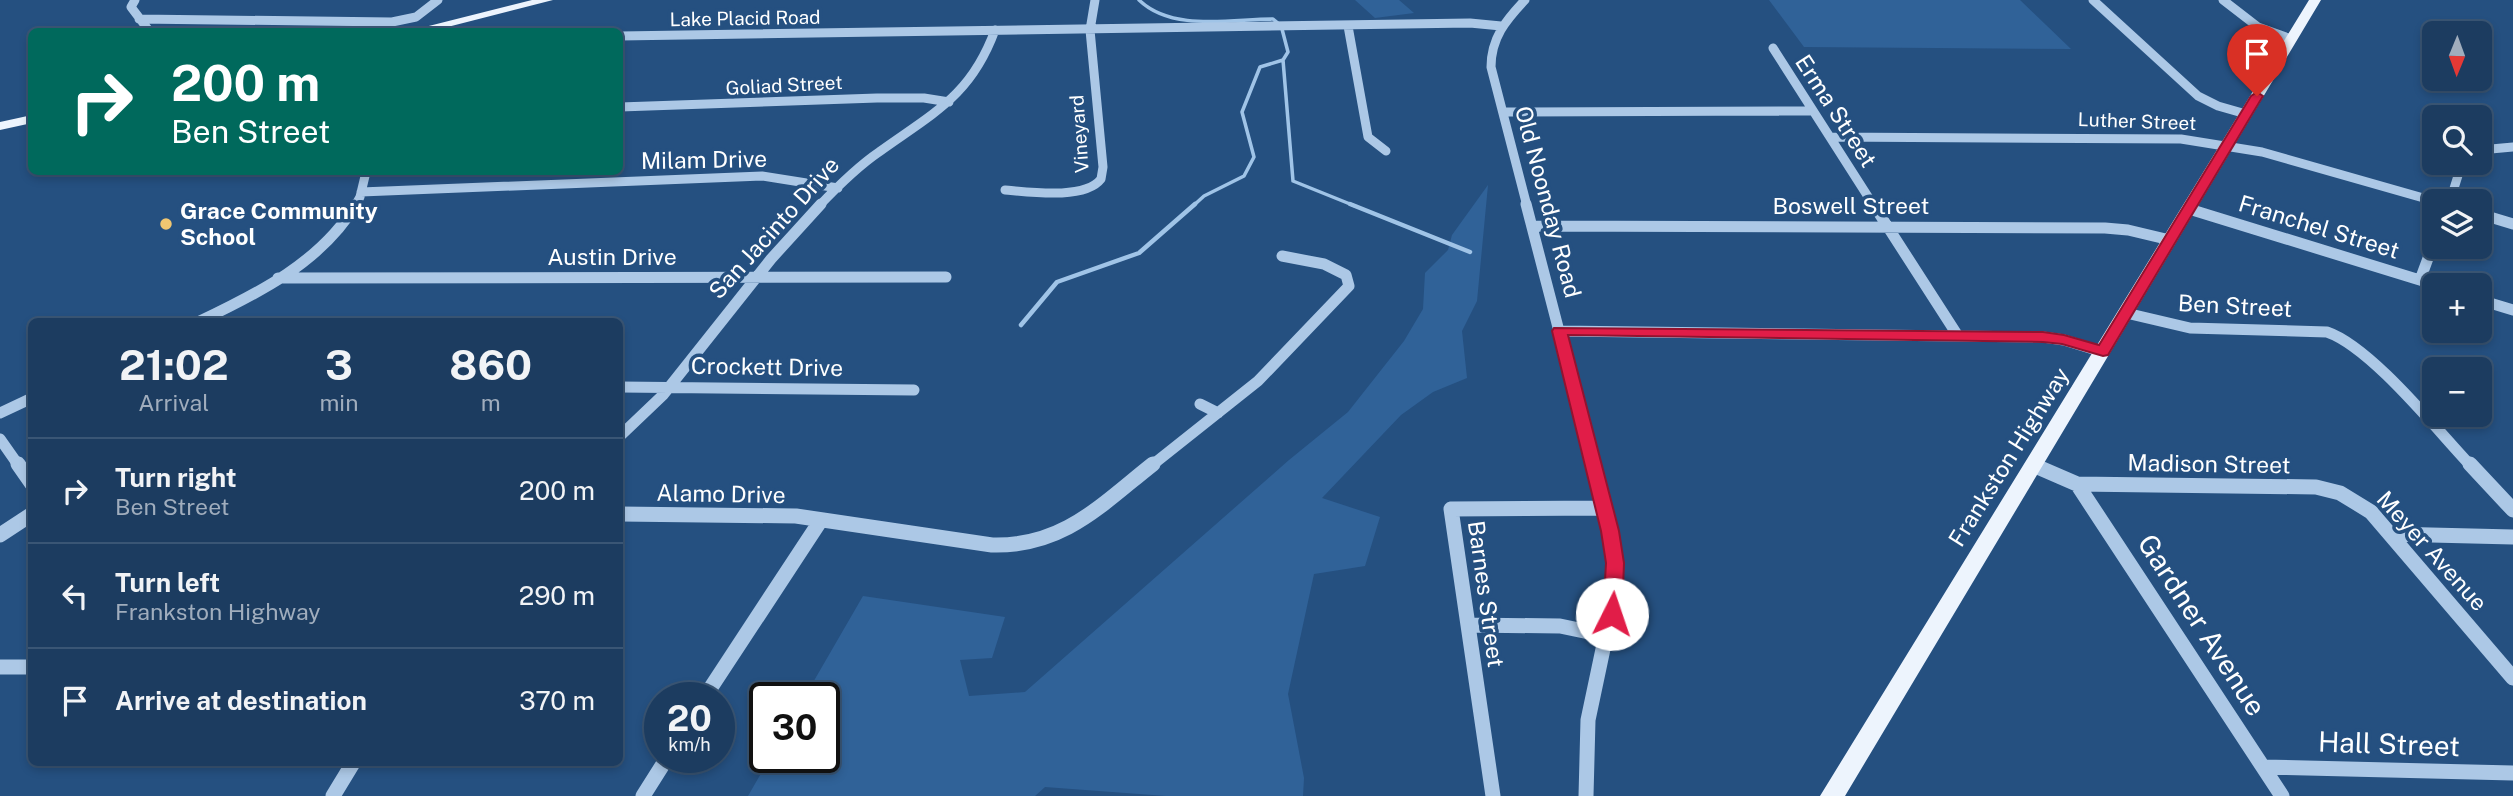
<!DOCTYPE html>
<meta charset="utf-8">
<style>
:root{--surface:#1c3c60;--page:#294769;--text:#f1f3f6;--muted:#a0adbd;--line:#3a5675}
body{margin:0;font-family:"Public Sans",sans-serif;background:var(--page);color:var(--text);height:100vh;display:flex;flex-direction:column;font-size:26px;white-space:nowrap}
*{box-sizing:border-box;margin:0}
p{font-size:23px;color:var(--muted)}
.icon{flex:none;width:38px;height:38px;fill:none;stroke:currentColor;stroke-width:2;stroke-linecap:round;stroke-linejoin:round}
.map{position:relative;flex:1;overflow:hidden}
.side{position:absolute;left:28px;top:318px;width:595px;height:448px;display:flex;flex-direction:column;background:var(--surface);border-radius:10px;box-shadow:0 4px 10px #0003,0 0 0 2px var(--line)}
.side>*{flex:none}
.banner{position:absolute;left:28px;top:28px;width:595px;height:147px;border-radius:10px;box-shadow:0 4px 10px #0003,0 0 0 2px var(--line);background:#00695c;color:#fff;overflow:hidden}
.needle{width:46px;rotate:181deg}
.fabs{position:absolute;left:2422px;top:21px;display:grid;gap:14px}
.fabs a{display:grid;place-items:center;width:70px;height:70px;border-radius:10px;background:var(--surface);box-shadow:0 4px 10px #0003,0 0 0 2px var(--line);font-size:35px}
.speed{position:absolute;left:644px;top:682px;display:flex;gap:14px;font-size:35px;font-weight:700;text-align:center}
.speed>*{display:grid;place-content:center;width:91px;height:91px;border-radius:50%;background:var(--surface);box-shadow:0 4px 10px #0003,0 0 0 2px var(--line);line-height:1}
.speed small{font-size:18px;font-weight:400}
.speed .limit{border:4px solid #111;border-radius:10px;background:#fff;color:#111}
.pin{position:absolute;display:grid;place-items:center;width:60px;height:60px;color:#fff;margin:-72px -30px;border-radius:50% 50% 50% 0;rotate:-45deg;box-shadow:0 0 7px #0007}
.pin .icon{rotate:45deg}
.me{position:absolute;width:77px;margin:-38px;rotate:4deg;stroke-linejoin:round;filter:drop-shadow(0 0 5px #0008)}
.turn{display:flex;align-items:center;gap:24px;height:147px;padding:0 28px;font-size:32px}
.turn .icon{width:91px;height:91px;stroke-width:2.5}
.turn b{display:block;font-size:49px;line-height:60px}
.eta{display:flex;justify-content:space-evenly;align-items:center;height:119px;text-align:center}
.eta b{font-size:42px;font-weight:700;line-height:49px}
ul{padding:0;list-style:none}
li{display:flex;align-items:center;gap:21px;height:105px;padding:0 28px;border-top:2px solid var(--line)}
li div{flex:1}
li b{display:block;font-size:26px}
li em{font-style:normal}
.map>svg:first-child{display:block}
</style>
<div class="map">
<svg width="2513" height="796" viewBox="0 0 2513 796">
<rect width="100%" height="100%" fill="#255080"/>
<path fill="#306298" d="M1355,0H1399L1414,13L1375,18Z
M1769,0H2020L2071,49L1804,47Z
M1488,185L1477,301L1462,331L1467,378L1433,392L1401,415L1322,498L1380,517L1365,566L1314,574L1288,694L1304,778L1303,796H1166L1045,787L1035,796H748L770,758H824V698H804L863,596L1005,617L992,658L960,660L969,696L1025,692L1289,460L1348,412L1404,341L1423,309L1425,273L1448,250L1452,235Z"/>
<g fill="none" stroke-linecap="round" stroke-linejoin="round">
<path stroke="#a0c4e7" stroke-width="3.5" d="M1139,0C1172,32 1231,19 1273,19L1279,24
M1282,29L1288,52L1283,60L1293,181L1355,206
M1193,206L1204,196L1244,176L1254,157L1242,112L1260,67L1283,60"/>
<path stroke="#a0c4e7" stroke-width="4.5" d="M1350,204L1470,252
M1021,325L1057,282L1139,253L1195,204"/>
<path stroke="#acc8e6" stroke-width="9" d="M135,0L131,7L150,32
M1525,0C1506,20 1491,38 1491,67L1527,206
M2093,0L2198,96L2218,106L2246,114
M2223,0L2258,27L2291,39
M139,19L392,22L416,17L438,0
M1348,26L1368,137L1386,151
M620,36L1470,23L1501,26
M1773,48L1874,206
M620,107L877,98H924L949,102
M1503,112L1813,111
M1830,137L2181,139L2262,152L2434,201
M2480,150L2513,147
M1005,190C1029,192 1085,200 1101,179L1103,167L1090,30L1095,0
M361,192L762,176L838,188
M2450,201L2462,163
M355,206L360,197L366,172
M819,206C838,186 857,167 879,152C933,113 971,96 995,30"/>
<path stroke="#acc8e6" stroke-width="11" d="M1526,204L1594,466
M1873,204L1958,336
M2189,209L2436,285
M2480,214L2513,224
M1532,226L2105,228L2128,230L2170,240
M278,278L946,277
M2420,280L2434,242
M2480,300L2513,310
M2126,313L2190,328L2327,332C2371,347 2437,430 2471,466
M198,322C257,294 322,262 356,204
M1560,331L2043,337L2064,340L2103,352
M620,387L914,390
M1200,404L1218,413
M0,413L32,398
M620,436L663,395L771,259L821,204
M0,439L19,466
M1151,466L1258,381L1349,286L1346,275L1324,264L1282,256"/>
<path stroke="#acc8e6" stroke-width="15" d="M18,464L32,484
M2470,464L2513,510
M2033,465L2077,484L2316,487L2340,493L2371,512L2513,678
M2077,484L2282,796
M620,514L796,516L992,545C1063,547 1101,505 1153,464
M2390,534L2513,537
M0,535L32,514
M1468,625L1560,626L1608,636
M0,667H32
M704,698L821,520
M2263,767L2513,773
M333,796L353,763
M643,796L667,758
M1493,796L1451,509L1605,508
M1586,796L1588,720L1614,597L1615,563L1607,515L1594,464"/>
<path fill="#edf4fd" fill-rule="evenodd" d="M532,0H553L428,32H405Z
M2309,0H2321L1845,796H1820Z
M32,115V123L0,130V122Z"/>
</g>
<path fill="#e11d48" stroke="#92132f" stroke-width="2" d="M2257,92L2263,96L2108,355L2103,356L2062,344L2043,342L1568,335L1619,531L1624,563L1622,614L1619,619L1612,621L1606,619L1603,614L1606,563L1601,531L1552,331L1554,328L2043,332L2064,335L2099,345L2251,96Z"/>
<circle fill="#f0c671" stroke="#255080" stroke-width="2.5" cx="166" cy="224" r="7"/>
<g text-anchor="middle" stroke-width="7" stroke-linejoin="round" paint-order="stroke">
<g font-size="19" fill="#fff" stroke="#255080">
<text transform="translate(745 18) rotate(-1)" y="7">Lake Placid Road</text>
<text transform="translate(784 85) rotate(-3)" y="7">Goliad Street</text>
<text transform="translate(2137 121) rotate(2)" y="7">Luther Street</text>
<text transform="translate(1079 134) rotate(-94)" y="7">Vineyard</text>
</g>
<g font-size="23" fill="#fff" stroke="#255080">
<text transform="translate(1836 111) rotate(57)" y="8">Erma Street</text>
<text transform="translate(704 160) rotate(-1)" y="8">Milam Drive</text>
<text transform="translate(1548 202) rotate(75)" y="8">Old Noonday Road</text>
<text x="1851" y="214">Boswell Street</text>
<text transform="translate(2319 227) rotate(17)" y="8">Franchel Street</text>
<text transform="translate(774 228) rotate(-48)" y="8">San Jacinto Drive</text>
<text x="612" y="265">Austin Drive</text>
<text transform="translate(2235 306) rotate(3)" y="8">Ben Street</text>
<text transform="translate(767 367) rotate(1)" y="8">Crockett Drive</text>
<text transform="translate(2009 457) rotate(-58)" y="8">Frankston Highway</text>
<text transform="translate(2209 464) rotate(1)" y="8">Madison Street</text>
<text transform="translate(721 494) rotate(1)" y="8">Alamo Drive</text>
<text transform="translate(2432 551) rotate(48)" y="8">Meyer Avenue</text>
<text transform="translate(1486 594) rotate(82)" y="8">Barnes Street</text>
</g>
<g font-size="23" font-weight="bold" fill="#fff" stroke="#255080" text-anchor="start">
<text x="180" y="219">Grace Community<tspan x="180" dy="26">School</tspan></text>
</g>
<g font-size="28" fill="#fff" stroke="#255080">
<text transform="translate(2202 625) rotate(57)" y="10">Gardner Avenue</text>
<text transform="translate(2389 744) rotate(2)" y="10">Hall Street</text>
</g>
</g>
</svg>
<div class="fabs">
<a><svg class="needle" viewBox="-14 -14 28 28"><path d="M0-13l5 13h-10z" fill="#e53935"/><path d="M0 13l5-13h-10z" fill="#a0adbd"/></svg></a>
<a><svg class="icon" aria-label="search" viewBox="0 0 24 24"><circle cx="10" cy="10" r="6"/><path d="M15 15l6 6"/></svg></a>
<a><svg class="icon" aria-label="layers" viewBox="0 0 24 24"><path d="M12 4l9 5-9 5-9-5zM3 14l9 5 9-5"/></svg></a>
<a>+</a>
<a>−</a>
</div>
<div class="speed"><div>20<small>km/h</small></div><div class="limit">30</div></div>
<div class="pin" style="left:2257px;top:96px;background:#d93025"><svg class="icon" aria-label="arrive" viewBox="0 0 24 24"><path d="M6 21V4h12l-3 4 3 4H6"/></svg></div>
<svg class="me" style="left:1612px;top:614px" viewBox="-20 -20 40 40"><circle r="19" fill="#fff"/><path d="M0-13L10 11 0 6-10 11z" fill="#e11d48"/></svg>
<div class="banner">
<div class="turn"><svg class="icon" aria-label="right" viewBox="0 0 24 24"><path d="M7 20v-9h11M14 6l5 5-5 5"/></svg><div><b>200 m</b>Ben Street</div></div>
</div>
<section class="side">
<div class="eta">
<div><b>21:02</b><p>Arrival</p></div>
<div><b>3</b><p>min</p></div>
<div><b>860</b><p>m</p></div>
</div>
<ul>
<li><svg class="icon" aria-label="right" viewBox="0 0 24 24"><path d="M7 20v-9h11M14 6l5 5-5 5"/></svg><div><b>Turn right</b><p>Ben Street</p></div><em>200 m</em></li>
<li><svg class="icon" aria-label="left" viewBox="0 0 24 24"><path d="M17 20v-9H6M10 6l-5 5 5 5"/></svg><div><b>Turn left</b><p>Frankston Highway</p></div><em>290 m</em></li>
<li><svg class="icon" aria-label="arrive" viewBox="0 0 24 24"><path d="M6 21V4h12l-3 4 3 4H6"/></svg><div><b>Arrive at destination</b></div><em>370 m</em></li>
</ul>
</section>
</div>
